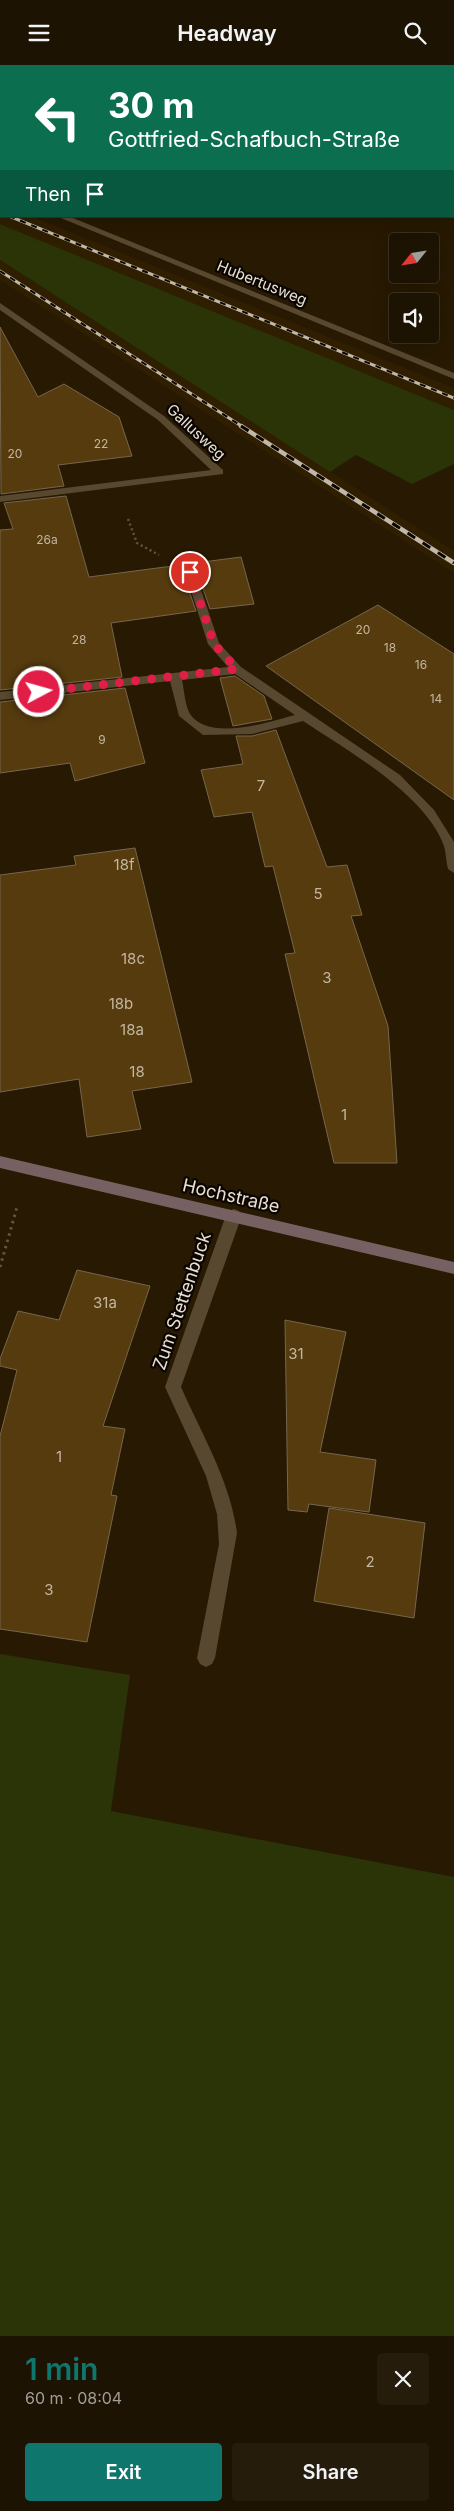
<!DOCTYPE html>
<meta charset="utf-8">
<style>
:root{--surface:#1d1302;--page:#251c0c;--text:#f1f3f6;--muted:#a09e99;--line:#3b3224;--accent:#0f766e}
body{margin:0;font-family:Inter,sans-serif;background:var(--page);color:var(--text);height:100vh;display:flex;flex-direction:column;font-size:19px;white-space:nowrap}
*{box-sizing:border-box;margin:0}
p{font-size:16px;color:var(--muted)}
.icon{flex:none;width:28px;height:28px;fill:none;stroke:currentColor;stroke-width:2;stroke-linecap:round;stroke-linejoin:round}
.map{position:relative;height:2271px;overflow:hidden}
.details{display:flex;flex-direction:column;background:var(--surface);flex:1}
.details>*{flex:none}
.top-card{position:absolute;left:0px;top:0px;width:455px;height:152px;box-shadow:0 5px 20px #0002,0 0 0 1px var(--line);background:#0b6e4f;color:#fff;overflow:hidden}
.needle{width:32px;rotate:240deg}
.controls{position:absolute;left:389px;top:168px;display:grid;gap:10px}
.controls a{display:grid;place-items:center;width:50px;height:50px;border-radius:5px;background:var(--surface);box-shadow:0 5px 20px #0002,0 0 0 1px var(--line);font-size:25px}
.pin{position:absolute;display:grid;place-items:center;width:42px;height:42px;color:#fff;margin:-21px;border:2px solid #fff;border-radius:50%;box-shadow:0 1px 5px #0007}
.me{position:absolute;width:55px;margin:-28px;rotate:84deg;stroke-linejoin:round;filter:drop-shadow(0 0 4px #0008)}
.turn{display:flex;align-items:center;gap:18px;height:105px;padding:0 25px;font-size:22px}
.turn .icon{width:65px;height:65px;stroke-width:2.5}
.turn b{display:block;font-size:35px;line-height:42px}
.then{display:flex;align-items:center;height:48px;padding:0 25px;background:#0003;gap:10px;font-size:19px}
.round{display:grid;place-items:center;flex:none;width:52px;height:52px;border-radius:5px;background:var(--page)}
.overview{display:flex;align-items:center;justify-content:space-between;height:85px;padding:0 25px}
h1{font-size:30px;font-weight:600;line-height:38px;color:var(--accent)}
.button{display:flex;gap:10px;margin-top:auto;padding:10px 25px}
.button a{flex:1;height:58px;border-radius:5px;background:var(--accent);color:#fff;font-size:20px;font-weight:600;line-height:58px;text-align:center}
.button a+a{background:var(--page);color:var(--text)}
header{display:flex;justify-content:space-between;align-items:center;height:65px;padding:0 25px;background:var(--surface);font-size:22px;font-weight:600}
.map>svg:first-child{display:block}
</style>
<header><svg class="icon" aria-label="menu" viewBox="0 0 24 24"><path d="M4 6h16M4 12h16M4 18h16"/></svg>Headway<svg class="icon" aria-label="search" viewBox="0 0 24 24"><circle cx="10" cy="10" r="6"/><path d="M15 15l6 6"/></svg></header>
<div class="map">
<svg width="454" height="2271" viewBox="0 0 454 2271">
<rect width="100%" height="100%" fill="#271902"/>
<path fill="#301e00" d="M0,139L1,151H31L454,323V345L0,159Z
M0,195L454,486V508L0,215Z"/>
<path fill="#2b3406" d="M0,159L454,345V399L412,419L356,390L330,407L0,195Z
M0,1589L130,1610L111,1746L454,1812V2271H0Z"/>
<path fill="#553b0e" stroke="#77664d" d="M0,262L38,332L64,319L119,352L132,391L58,400L64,421L1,429Z
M66,431L89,512L241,492L254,539L210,544L197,506L189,502L183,508L196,546L111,558L122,612L0,625V465L13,464L4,438Z
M378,540L454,589V735L266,601Z
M235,611L264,631L272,654L233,661L220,613Z
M125,623L145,698L75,716L70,698L0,708V637Z
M276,665L327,802L347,800L362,850L351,851L388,961L397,1098H334L285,889L295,888L273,801L265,802L252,747L214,752L201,705L243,699L236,671H252Z
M135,783L192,1017L132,1026L141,1064L87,1072L79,1014L0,1027V810L76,800L74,791Z
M77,1205L150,1221L103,1361L125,1364L111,1430L117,1431L87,1577L0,1564V1371L17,1305L0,1301V1294L18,1246L59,1255Z
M285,1255L346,1267L320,1387L376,1395L369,1447L309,1439L307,1447L288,1445Z
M329,1443L425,1458L414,1553L314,1536Z"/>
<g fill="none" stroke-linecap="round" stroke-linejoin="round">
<path stroke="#615541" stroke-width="2.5" stroke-dasharray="2 3" stroke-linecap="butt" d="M128,454L137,478L159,490"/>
<path stroke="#615541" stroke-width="3" stroke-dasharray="2.5 4" stroke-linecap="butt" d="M0,1202L17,1142"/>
<path fill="#584830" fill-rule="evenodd" d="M232,0H240L241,1H233Z
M0,124L1,125V131L0,130Z
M56,151H68L454,308V314Z
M0,238L164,351L223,405V409L0,437V431L211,405L158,355L0,245Z
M190,504L195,507L219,578L241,602L400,710L434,745L454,777V808L448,804C446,797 446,788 444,781C426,730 347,685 303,656L252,669L203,670L179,651L170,616L0,635V627L228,602L208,579L185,507ZM235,609L295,650C269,657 209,677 190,649C185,641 184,624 182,615Z
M234,1144L239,1146L242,1150L181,1322C202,1370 230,1415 237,1468L215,1593L212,1599L206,1602L200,1599L197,1593L219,1479L217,1449L206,1411L165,1322L226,1150L229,1146Z"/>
<path fill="#766061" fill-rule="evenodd" d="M0,1091L454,1197V1209L0,1103Z"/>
<g stroke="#c2b8a8" stroke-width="3">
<path id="rail-far1" d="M9,151L454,333
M0,206L243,362"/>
</g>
<g stroke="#c2b8a8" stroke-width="4.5">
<path id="rail" d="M241,361L454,498"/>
</g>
<use href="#rail-far1" stroke="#0b0501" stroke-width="2" stroke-dasharray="6" stroke-linecap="butt"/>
<use href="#rail" stroke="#0b0501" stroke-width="3" stroke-dasharray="9" stroke-linecap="butt"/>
</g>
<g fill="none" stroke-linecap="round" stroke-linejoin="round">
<path stroke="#e11d48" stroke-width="9" stroke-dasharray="0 16.2" d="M39,627L237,604L214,579L190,507"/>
</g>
<g text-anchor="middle" stroke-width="4.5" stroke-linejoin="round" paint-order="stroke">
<g font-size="12" fill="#c4b7a1">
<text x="101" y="383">22</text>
<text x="15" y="393">20</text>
<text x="47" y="479">26a</text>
<text x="363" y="569">20</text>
<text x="79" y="579">28</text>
<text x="390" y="587">18</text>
<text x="421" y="604">16</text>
<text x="436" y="638">14</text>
<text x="102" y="679">9</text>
</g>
<g font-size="15" fill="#e9e0d2" stroke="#0b0501">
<text transform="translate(262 218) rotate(22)" y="5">Hubertusweg</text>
<text transform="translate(196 367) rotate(43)" y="5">Gallusweg</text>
</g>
<g font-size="15" fill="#c4b7a1">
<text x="261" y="726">7</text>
<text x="124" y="805">18f</text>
<text x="318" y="834">5</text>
<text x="133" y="899">18c</text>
<text x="327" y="918">3</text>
<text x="121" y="944">18b</text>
<text x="132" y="970">18a</text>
<text x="137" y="1012">18</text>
<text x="344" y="1055">1</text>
<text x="105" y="1243">31a</text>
<text x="296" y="1294">31</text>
<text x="59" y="1397">1</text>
<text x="370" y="1502">2</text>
<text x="49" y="1530">3</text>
</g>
<g font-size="18" fill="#e9e0d2" stroke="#0b0501">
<text transform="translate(231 1131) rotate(13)" y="6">Hochstraße</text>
<text transform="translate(182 1236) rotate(-71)" y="6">Zum Stettenbuck</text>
</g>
</g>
</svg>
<div class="controls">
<a><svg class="needle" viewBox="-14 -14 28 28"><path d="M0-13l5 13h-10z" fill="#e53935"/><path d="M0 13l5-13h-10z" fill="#a09e99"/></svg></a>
<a><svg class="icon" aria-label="sound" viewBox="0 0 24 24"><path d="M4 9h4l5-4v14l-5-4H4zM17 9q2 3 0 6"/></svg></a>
</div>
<div class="pin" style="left:190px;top:507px;background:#d93025"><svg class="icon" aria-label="arrive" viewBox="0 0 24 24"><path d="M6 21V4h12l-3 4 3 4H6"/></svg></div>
<svg class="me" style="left:39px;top:627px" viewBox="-20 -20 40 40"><circle r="17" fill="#e11d48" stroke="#fff" stroke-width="3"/><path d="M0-11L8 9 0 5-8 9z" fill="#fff"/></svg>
<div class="top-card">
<div class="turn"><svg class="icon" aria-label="left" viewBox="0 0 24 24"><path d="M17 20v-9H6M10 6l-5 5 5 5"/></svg><div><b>30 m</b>Gottfried-Schafbuch-Straße</div></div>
<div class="then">Then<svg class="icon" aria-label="arrive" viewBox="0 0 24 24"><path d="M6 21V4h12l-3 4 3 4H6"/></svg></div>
</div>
</div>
<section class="details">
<div class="overview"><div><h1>1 min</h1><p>60 m · 08:04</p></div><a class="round"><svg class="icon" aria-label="close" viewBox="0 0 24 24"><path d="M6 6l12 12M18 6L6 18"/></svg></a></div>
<div class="button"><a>Exit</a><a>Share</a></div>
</section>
